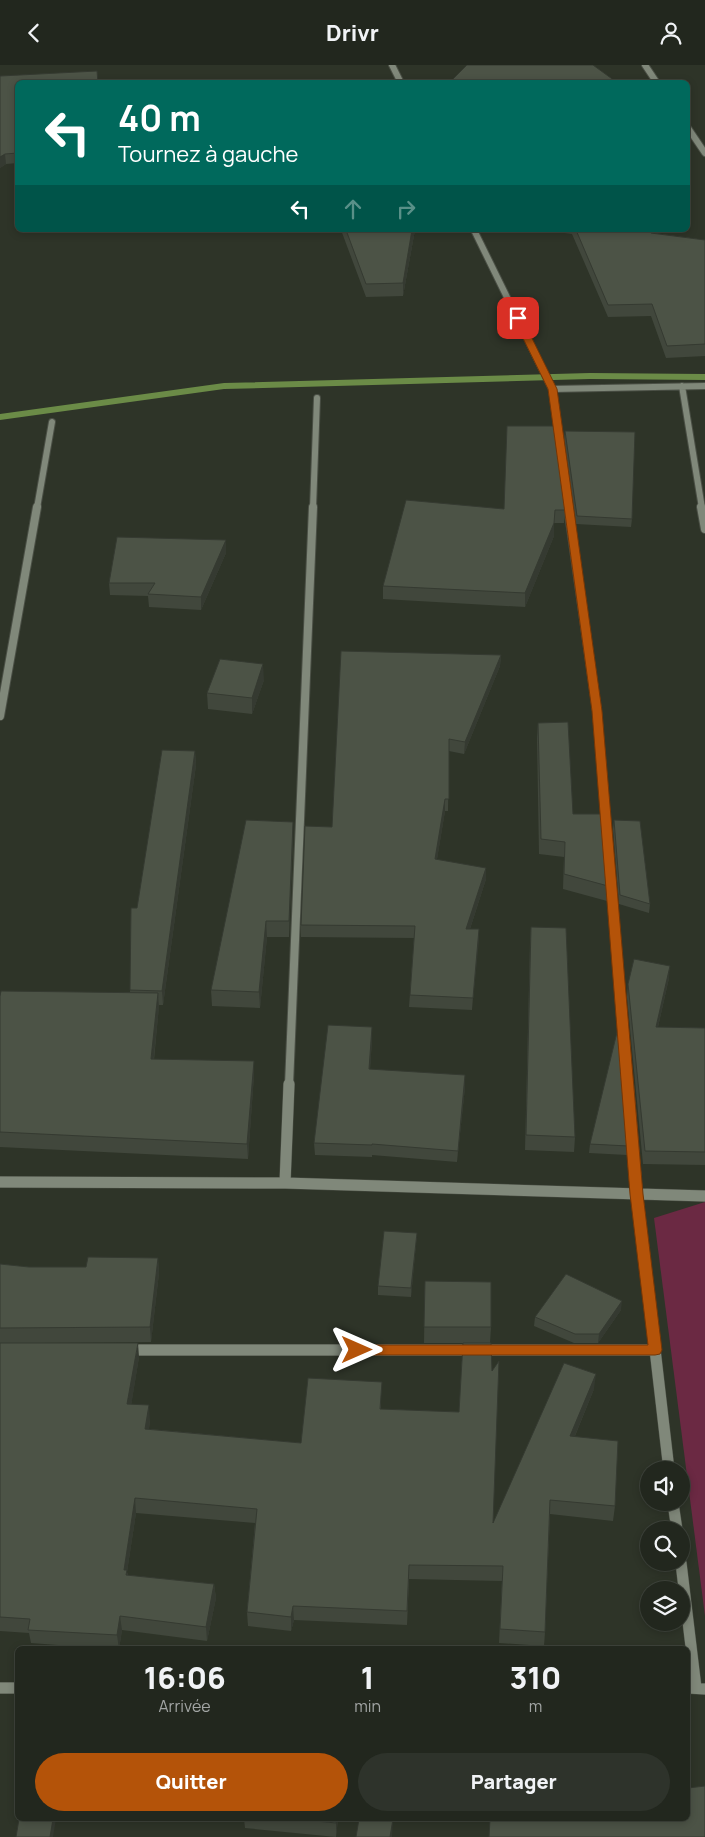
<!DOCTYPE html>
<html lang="fr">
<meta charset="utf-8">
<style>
:root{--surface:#22271e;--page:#2e332b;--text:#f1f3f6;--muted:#a2a5a4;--line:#3f443c;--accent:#b45309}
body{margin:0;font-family:Manrope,sans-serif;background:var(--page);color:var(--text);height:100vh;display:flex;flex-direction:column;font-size:19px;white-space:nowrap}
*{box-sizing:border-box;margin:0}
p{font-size:16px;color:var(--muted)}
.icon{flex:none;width:28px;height:28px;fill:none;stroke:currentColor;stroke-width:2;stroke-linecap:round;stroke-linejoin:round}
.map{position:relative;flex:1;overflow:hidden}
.panel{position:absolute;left:15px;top:1581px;width:675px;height:175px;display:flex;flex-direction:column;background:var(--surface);border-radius:8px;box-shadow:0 2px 8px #0003,0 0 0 1px var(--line)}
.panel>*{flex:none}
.banner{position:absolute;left:15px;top:15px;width:675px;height:152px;border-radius:8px;box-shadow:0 2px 8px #0003,0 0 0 1px var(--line);background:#00695c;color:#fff;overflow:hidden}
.tools{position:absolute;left:640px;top:1396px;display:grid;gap:10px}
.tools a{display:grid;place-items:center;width:50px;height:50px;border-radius:50%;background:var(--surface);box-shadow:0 2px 8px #0003,0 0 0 1px var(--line);font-size:25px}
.pin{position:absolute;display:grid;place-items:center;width:42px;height:42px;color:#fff;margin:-21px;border-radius:10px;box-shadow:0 2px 8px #0006}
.me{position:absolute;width:55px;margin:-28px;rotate:90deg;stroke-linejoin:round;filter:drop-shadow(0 0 4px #0008)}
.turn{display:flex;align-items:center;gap:18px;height:105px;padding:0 20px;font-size:22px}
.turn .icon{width:65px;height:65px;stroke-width:2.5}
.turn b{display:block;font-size:35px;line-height:42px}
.lanes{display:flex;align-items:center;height:48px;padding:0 20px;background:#0003;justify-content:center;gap:25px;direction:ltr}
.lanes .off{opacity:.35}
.eta{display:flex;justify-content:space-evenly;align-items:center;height:85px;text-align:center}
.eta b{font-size:30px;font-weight:800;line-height:35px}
.cta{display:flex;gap:10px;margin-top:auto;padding:10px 20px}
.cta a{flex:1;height:58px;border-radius:30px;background:var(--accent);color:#fff;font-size:20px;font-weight:800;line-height:58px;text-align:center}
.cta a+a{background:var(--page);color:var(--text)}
header{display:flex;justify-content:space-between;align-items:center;height:65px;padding:0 20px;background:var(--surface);font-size:22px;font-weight:800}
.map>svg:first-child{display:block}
</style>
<header><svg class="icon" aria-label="back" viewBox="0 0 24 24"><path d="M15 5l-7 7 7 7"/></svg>Drivr<svg class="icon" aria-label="person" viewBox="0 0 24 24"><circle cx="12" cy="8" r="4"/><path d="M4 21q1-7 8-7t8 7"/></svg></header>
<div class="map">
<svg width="705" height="1772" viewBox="0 0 705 1772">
<rect width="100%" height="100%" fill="#2e3428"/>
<path fill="#6b2943" d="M705,1137V1551L654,1153Z"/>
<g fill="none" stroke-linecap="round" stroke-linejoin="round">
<path fill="#6b8b47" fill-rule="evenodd" d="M590,308L705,309V315L590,314L224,324L0,355V349L224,318Z"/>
<g stroke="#4a4f45" stroke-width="8">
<path id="minor-far2" d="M392,0L401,18
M645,0L657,18
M688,63L705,88
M474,165L552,324L569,443
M682,321L702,443
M552,324L705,321
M37,443L52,357
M313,443L317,333"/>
</g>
<g stroke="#4a4f45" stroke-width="10">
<path id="minor-far1" d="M568,442L597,646L628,1020
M701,442L705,464
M0,651L37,442
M289,1020L313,442"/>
</g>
<g stroke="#4a4f45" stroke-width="12">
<path id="minor" d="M628,1019L637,1129L669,1405
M0,1117L285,1118L705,1131
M285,1118L289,1019
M128,1285H655
M673,1438L677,1465
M681,1498L696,1623
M0,1623H18
M688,1623L705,1624"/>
</g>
<use href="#minor-far2" stroke="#80887a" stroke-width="6"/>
<use href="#minor-far1" stroke="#80887a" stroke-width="8"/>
<use href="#minor" stroke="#80887a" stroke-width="11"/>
</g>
<path fill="#41473c" d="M18,18V98L6,99L0,103Z
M341,165H415L403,231L366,232Z
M557,165H656L654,168L705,175V291L666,293L651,251L608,252L572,169L557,167Z
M565,366L632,454L631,462L576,459L564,374Z
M504,444L565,445L564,458H554V471L525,542L383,534V521Z
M226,488L201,545L149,542L148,531L110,530L109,518Z
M501,590L500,601L464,689L449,686L448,746H445L437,794L486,814L470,864H479L472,945L409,942L414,873L301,872V860L332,762Z
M264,615L252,649L208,644L207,628Z
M538,658L573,749L608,821L607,836L563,824L564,792L539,789L537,673Z
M195,686L196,700L163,940H159L154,995L254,1010L248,1094L0,1082V931L130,927L131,843H137Z
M614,755L650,839L649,848L619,839L613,764Z
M293,772L289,872H267L260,943L212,941L211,925Z
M531,862L575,1072L574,1087L525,1085L530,877Z
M669,913L658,962L705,963V1100L643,1099L627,932L628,919Z
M372,974L370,1005L465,1022L457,1097L372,1090V1092L315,1090L314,1078Z
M590,1079L628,1081L627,1090L589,1088Z
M417,1168L411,1232L378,1230V1221Z
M158,1193L159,1208L151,1277L42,1278L139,1292L131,1340L150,1355L149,1364L301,1378L381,1332V1344L459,1347L463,1278H424L425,1216L491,1262L490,1278L493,1458L594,1324L575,1371L615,1441L613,1456L550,1449L545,1567L544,1581L499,1578L502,1516L409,1514L407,1560L294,1555L291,1566L248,1561L247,1547L255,1458L136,1448L127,1507L128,1510L214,1519L216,1533L207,1576L122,1565L119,1584H110L31,1578L29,1568L0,1566V1199L29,1202H86Z
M621,1245L598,1278H574L534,1261L535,1252Z
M244,1754H338L336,1772L245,1763Z"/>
<path fill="#353a31" d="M5,89L6,99L0,103V92Z
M412,165H415L403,231V218Z
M652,165H656L650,180L651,168Z
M554,458V471L525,542V528Z
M226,475V488L201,545V532Z
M501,590L500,601L464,689L465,677Z
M263,599L264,615L252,649V633Z
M195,686L196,700L163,940L162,926Z
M445,734V746L435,806V794Z
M293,757V772L289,872V856Z
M486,803V814L466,876V864Z
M266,856L267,872L260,943L259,927Z
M479,864V876L472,945L473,933Z
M670,901L669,913L655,975L656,962Z
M158,928L159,943L152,1009L151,994Z
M372,962V974L369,1016V1004Z
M254,996V1010L248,1094L247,1079Z
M465,1010V1022L457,1097L458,1086Z
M417,1168L416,1177L411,1232V1223Z
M158,1193L159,1208L151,1277L150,1262Z
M622,1236L621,1245L598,1278L599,1269Z
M138,1278L139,1292L129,1354L127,1339Z
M596,1309L594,1324L569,1385L570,1371Z
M149,1340L150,1355L147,1378L145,1364Z
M135,1433L136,1448L127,1507L129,1519L124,1505Z
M214,1519L216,1533L207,1576L206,1562Z
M293,1541L294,1555L291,1566V1552Z
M120,1551L122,1565L119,1584L117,1570Z
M53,1754H56L53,1772H50Z
M336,1754H338L336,1772Z
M393,1754L392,1772H390Z"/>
<path fill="#4c5346" stroke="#353a31" d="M467,0H593L615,16L616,18H449Z
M97,6L98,18H18V88L5,89L0,92V11Z
M346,165H412L403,218L366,219Z
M576,165H652L651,168L705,175V279L667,281L652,239L608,240Z
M507,361H555L565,445H555L554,458L525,528L383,521L406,435L504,444Z
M565,366L635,367L632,454L577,451Z
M117,472L226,475L201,532L148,529L155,518H109Z
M341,586L501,590L465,677L449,674V734H445L435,794L486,803L466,864H479L473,933L410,930L415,861L301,860L305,761L332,762Z
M220,594L263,599L252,633L207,628Z
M568,657L573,749H602L608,821L564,809L565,777L541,774L538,658Z
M162,685L195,686L162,926L130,925L131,843H137Z
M246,755L293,757L289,856H266L259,927L211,925Z
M614,755L640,756L650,839L620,830Z
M531,862L566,863L575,1072L526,1070Z
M634,894L670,901L656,962L705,963V1087L645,1086L628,919Z
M1,926L158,928L151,994L254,996L247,1079L0,1067V931Z
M619,959L628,1081L590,1079Z
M328,960L372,962L369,1004L465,1010L458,1086L372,1079V1080L314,1078Z
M384,1166L417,1168L411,1223L378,1221Z
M88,1192L158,1193L150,1262L0,1263V1199L29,1202H86Z
M566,1209L622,1236L599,1269H575L535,1252Z
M425,1216L491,1217V1262H424Z
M0,1278H138L127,1339L149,1340L145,1364L301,1378L308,1313L382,1317L380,1344L459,1347L463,1278H491L492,1306L499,1296L493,1458L564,1298L596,1309L570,1371L618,1376L615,1441L550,1435L545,1567L500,1564L503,1501L409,1500L407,1546L293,1541L291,1552L247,1547L257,1444L135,1433L124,1505H127L126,1510L214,1519L206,1562L120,1551L117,1570L28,1565L30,1554L0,1552Z
M705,1721V1772H489L490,1754H688V1723Z
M19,1754H53L50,1772H16Z
M296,1754H336V1758Z
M359,1754H393L390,1772H356Z"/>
<path fill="#b45309" stroke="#753606" d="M515,251L522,253L557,324L602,646L643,1129L662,1285L660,1289L655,1290H357L353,1289L351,1285L353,1281L357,1280H648L630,1129L592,646L548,324L513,253Z"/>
</svg>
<div class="tools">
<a><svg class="icon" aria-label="sound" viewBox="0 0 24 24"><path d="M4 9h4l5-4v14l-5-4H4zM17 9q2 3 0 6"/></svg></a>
<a><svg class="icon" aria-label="search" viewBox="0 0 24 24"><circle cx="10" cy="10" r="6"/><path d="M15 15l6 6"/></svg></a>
<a><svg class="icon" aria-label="layers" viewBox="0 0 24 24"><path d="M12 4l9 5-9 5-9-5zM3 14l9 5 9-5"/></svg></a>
</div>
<div class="pin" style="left:518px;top:253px;background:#d93025"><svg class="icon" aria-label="arrive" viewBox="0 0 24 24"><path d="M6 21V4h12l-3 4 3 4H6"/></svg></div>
<svg class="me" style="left:357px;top:1285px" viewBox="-20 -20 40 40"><path d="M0-17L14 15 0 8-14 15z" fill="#b45309" stroke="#fff" stroke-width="4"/></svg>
<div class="banner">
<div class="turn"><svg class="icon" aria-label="left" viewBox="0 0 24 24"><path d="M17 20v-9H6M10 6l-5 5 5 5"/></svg><div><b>40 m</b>Tournez à gauche</div></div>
<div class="lanes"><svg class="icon" aria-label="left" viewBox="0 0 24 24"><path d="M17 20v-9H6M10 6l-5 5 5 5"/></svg><svg class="icon off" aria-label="ahead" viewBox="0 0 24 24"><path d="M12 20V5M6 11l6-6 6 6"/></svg><svg class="icon off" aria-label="right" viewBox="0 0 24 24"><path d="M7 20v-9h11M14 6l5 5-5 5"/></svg></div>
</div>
<section class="panel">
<div class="eta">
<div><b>16:06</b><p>Arrivée</p></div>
<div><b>1</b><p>min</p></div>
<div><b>310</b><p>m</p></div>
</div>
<div class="cta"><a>Quitter</a><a>Partager</a></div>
</section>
</div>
